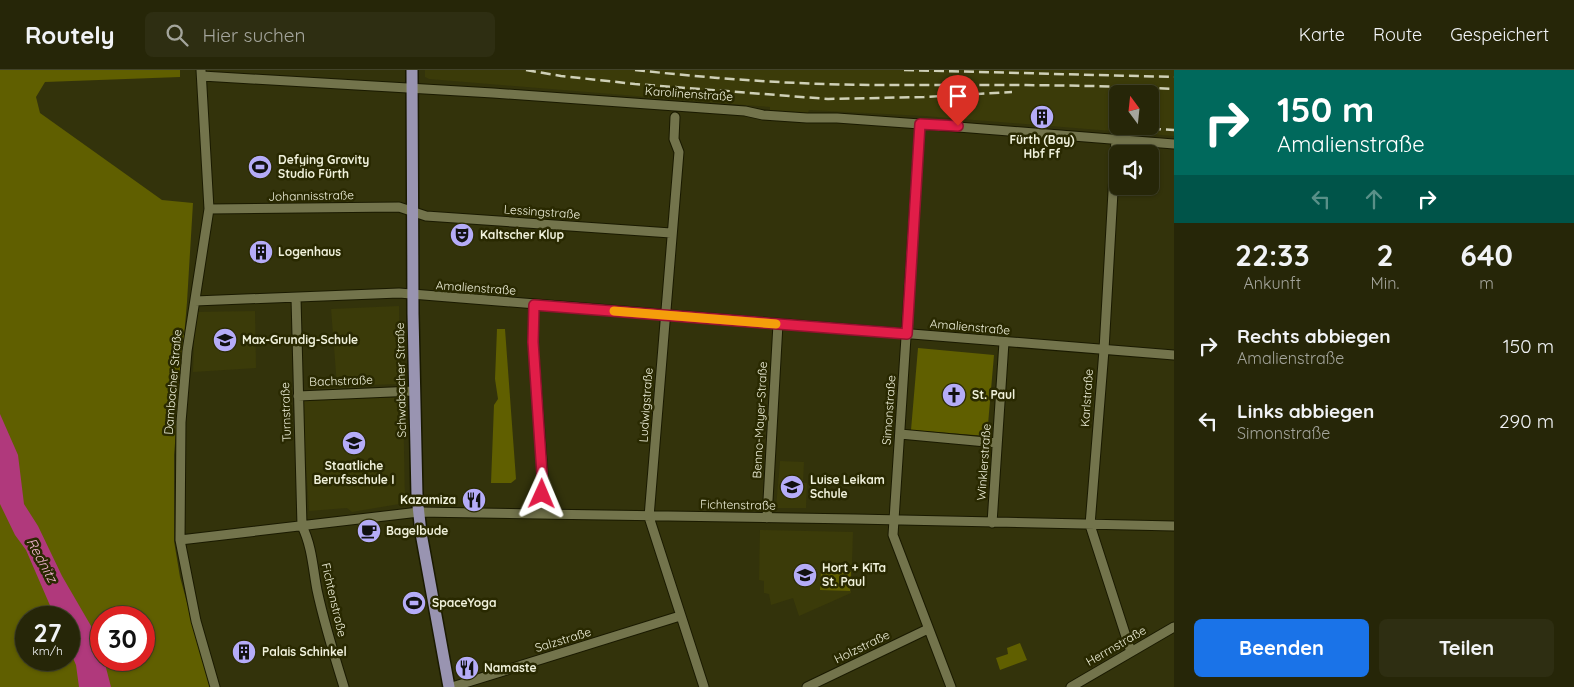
<!DOCTYPE html>
<html lang="de">
<meta charset="utf-8">
<style>
:root{--surface:#262608;--page:#2e2e12;--text:#f1f3f6;--muted:#a4a59c;--line:#424329;--accent:#1a73e8}
body{margin:0;font-family:Quicksand,sans-serif;background:var(--page);color:var(--text);height:100vh;display:flex;flex-direction:column;font-size:19px;white-space:nowrap}
*{box-sizing:border-box;margin:0}
p{font-size:16px;color:var(--muted)}
.icon{flex:none;width:28px;height:28px;fill:none;stroke:currentColor;stroke-width:2;stroke-linecap:round;stroke-linejoin:round}
.map{position:relative;flex:1;overflow:hidden}
.panel{display:flex;flex-direction:column;background:var(--surface);width:400px}
.panel>*{flex:none}
.guide{background:#00695c;color:#fff;overflow:hidden}
.needle{width:32px;rotate:345deg}
.tools{position:absolute;left:1109px;top:15px;display:grid;gap:10px}
.tools a{display:grid;place-items:center;width:50px;height:50px;border-radius:8px;background:var(--surface);box-shadow:0 1px 4px #0004,0 0 0 1px var(--line);font-size:25px}
.speed{position:absolute;left:15px;top:536px;display:flex;gap:10px;font-size:25px;font-weight:700;text-align:center}
.speed>*{display:grid;place-content:center;width:65px;height:65px;border-radius:50%;background:var(--surface);box-shadow:0 1px 4px #0004,0 0 0 1px var(--line);line-height:1}
.speed small{font-size:12px;font-weight:400}
.speed .limit{border:8px solid #d22;background:#fff;color:#111}
.pin{position:absolute;display:grid;place-items:center;width:42px;height:42px;color:#fff;margin:-51px -21px;border-radius:50% 50% 50% 0;rotate:-45deg;box-shadow:0 0 5px #0007}
.pin .icon{rotate:45deg}
.me{position:absolute;width:55px;margin:-28px;rotate:1deg;stroke-linejoin:round;filter:drop-shadow(0 0 4px #0008)}
.turn{display:flex;align-items:center;gap:18px;height:105px;padding:0 20px;font-size:22px}
.turn .icon{width:65px;height:65px;stroke-width:2.5}
.turn b{display:block;font-size:35px;line-height:42px}
.lanes{display:flex;align-items:center;height:48px;padding:0 20px;background:#0003;justify-content:center;gap:25px;direction:ltr}
.lanes .off{opacity:.35}
.eta{display:flex;justify-content:space-evenly;align-items:center;height:85px;text-align:center}
.eta b{font-size:30px;font-weight:700;line-height:35px}
.primary-button{display:flex;gap:10px;margin-top:auto;padding:10px 20px}
.primary-button a{flex:1;height:58px;border-radius:8px;background:var(--accent);color:#fff;font-size:20px;font-weight:700;line-height:58px;text-align:center}
.primary-button a+a{background:var(--page);color:var(--text)}
ul{padding:0;list-style:none}
li{display:flex;align-items:center;gap:15px;height:75px;padding:0 20px}
li div{flex:1}
li b{display:block;font-size:19px}
li em{font-style:normal}
header{display:flex;align-items:center;gap:30px;box-sizing:border-box;height:70px;padding:0 25px;background:var(--surface);border-bottom:1px solid var(--line)}
header strong{font-size:24px}
nav{display:flex;gap:28px;margin-inline-start:auto;font-size:18px}
.search{width:350px;height:45px;background:var(--page);display:flex;align-items:center;gap:12px;box-sizing:border-box;padding:0 18px;border-radius:8px;color:var(--muted);font-size:19px}
main{display:flex;flex:1;min-height:0}
.map>svg:first-child{display:block}
</style>
<header>
<strong>Routely</strong>
<div class="search"><svg class="icon" aria-label="search" viewBox="0 0 24 24"><circle cx="10" cy="10" r="6"/><path d="M15 15l6 6"/></svg>Hier suchen</div>
<nav><a>Karte</a><a>Route</a><a>Gespeichert</a></nav>
</header>
<main>
<div class="map">
<svg width="1174" height="617" viewBox="0 0 1174 617">
<rect width="100%" height="100%" fill="#33330b"/>
<path fill="#3b3b09" fill-rule="evenodd" d="M425,0H1174V66L924,46L809,40L808,43L770,40V37L429,9L425,7ZM1118,24H1150V56H1118Z
M399,236L400,314L337,316L331,239Z
M255,241L256,298L193,302L195,242Z
M403,327L405,433L352,442L347,438L309,441L302,330Z
M780,391L804,392L803,413H807L806,438H776Z
M760,460L853,462L851,523L799,546L793,528L771,535L769,524L764,523V511L759,510Z"/>
<path fill="#605f00" fill-rule="evenodd" d="M0,0H180V7L45,12L36,27L40,43L162,130L193,133L187,232L174,385V471L180,507L210,617H0ZM26,548H69V590H26ZM101,548H144V590H101Z
M497,259H505L516,409L511,413H491L494,335L498,329L495,309Z
M918,278L994,285L987,366L911,360Z
M821,501L851,502L850,521L820,520Z
M1020,573L1027,590L1000,600L996,588L1008,584L1007,578Z"/>
<path fill="#b0397c" d="M0,344L18,385L24,434L38,456L62,506L98,568L101,581V590H104L111,617H79L76,595L69,579V548L55,547L26,480L15,465L0,434Z"/>
<g fill="none" stroke-linecap="round" stroke-linejoin="round">
<g stroke="#1a1a00" stroke-width="11">
<path id="minor" d="M201,0L209,139L187,281L181,352L180,470L196,551L215,617
M202,6L493,23L745,41L763,45L807,48H837L920,54L1174,74
M675,47L674,69L679,82L649,447L704,617
M920,54L893,465L951,617
M1116,69L1104,280L1090,455L1131,582
M209,139L399,137L426,146L671,163
M296,228L302,456C312,476 313,499 317,520C324,553 334,585 344,617
M195,231L399,223L1174,285
M534,235L533,272L543,404L541,444
M298,326L415,321
M900,364L997,373
M767,448L778,254
M992,453L1004,272
M180,470L419,442L855,449L1174,456
M452,617L680,546
M807,617L928,559
M1071,617L1174,557"/>
</g>
<g stroke="#1a1a00" stroke-width="14">
<path id="major" d="M412,0L413,244L417,426L421,463L449,617"/>
</g>
<use href="#minor" stroke="#73744c" stroke-width="9"/>
<use href="#major" stroke="#9994b1" stroke-width="11"/>
<path stroke="#cfd0b7" stroke-width="2.5" stroke-dasharray="10 5" stroke-linecap="butt" d="M526,0L561,6L635,14L828,29L924,27L1012,22
M635,0C717,9 800,15 882,15C979,15 1077,14 1174,19
M904,0L1174,7
M1136,58L1174,60"/>
</g>
<g fill="none" stroke-linecap="round" stroke-linejoin="round">
<g stroke="#92132f" stroke-width="12">
<path id="route" d="M542,424V404L533,272L534,235L907,264L920,54L958,56"/>
</g>
<use href="#route" stroke="#e11d48" stroke-width="9"/>
<path stroke="#f59e0b" stroke-width="9" d="M614,241L776,254"/>
</g>
<defs>
<g id="building-disc" transform="scale(1.25)"><circle r="9.5" fill="#b5acf8" stroke="#292901"/><path d="M-4-6H4V6H1V3H-1V6H-4ZM-2.5-4.3h1.7v1.8h-1.7ZM.8-4.3h1.7v1.8H.8ZM-2.5-1h1.7V.8h-1.7ZM.8-1h1.7V.8H.8Z" fill="#111"/></g>
<g id="stadium-disc" transform="scale(1.25)"><circle r="9.5" fill="#b5acf8" stroke="#292901"/><path d="M0-5a6.5 5 0 1 0 0 10a6.5 5 0 1 0 0-10ZM-3.5-1.8h7v3.6h-7Z" fill="#111"/></g>
<g id="theatre-disc" transform="scale(1.25)"><circle r="9.5" fill="#b5acf8" stroke="#292901"/><path d="M-5-5.5Q0-4 5-5.5V0Q5 5 0 6Q-5 5-5 0ZM-3.3-2.5H-1v1.5H-3.3ZM1-2.5H3.3v1.5H1ZM-2.8 1Q0 5.5 2.8 1Z" fill="#111"/></g>
<g id="school-disc" transform="scale(1.25)"><circle r="9.5" fill="#b5acf8" stroke="#292901"/><path d="M0-5L7-2L0 1L-7-2ZM-4 1L0 2.5L4 1V4Q0 6-4 4Z" fill="#111"/></g>
<g id="church-disc" transform="scale(1.25)"><circle r="9.5" fill="#b5acf8" stroke="#292901"/><path d="M-1.2-6h2.4v3.5h3.3v2.4h-3.3V6h-2.4V-.1h-3.3v-2.4h3.3Z" fill="#111"/></g>
<g id="restaurant-disc" transform="scale(1.25)"><circle r="9.5" fill="#b5acf8" stroke="#292901"/><path d="M-5-6h1v4h1v-4h1v4h1v-4h1v5L-1.5 .5V6h-2V.5L-5-1ZM5-6V6H3V1.5H1.5Q1.5-4 5-6Z" fill="#111"/></g>
<g id="cafe-disc" transform="scale(1.25)"><circle r="9.5" fill="#b5acf8" stroke="#292901"/><path d="M-5.5-4.5H6V0H3Q3 3.5 0 3.5H-2.5Q-5.5 3.5-5.5 0ZM3-3.2v2h1.7v-2ZM-6 4.5H4V6H-6Z" fill="#111"/></g>
</defs>
<g fill-rule="evenodd">
<use href="#building-disc" x="1042" y="47"/>
<use href="#stadium-disc" x="260" y="97"/>
<use href="#theatre-disc" x="462" y="165"/>
<use href="#building-disc" x="261" y="182"/>
<use href="#school-disc" x="225" y="270"/>
<use href="#church-disc" x="954" y="325"/>
<use href="#school-disc" x="354" y="373"/>
<use href="#school-disc" x="792" y="417"/>
<use href="#restaurant-disc" x="474" y="430"/>
<use href="#cafe-disc" x="369" y="461"/>
<use href="#school-disc" x="805" y="505"/>
<use href="#stadium-disc" x="414" y="533"/>
<use href="#building-disc" x="244" y="582"/>
<use href="#restaurant-disc" x="467" y="598"/>
</g>
<g text-anchor="middle" stroke-width="5" stroke-linejoin="round" paint-order="stroke">
<g font-size="12" fill="#f0f1db" stroke="#292901">
<text transform="translate(689 24) rotate(4)" y="4">Karolinenstraße</text>
<text transform="translate(311 126) rotate(-1)" y="4">Johannisstraße</text>
<text transform="translate(542 142) rotate(4)" y="4">Lessingstraße</text>
<text transform="translate(476 218) rotate(4)" y="4">Amalienstraße</text>
<text transform="translate(970 257) rotate(5)" y="4">Amalienstraße</text>
<text transform="translate(401 310) rotate(-91)" y="4">Schwabacher Straße</text>
<text transform="translate(341 311) rotate(-2)" y="4">Bachstraße</text>
<text transform="translate(173 312) rotate(-85)" y="4">Dambacher Straße</text>
<text transform="translate(1087 328) rotate(-86)" y="4">Karlstraße</text>
<text transform="translate(646 335) rotate(-86)" y="4">Ludwigstraße</text>
<text transform="translate(889 340) rotate(-86)" y="4">Simonstraße</text>
<text transform="translate(286 342) rotate(-92)" y="4">Turnstraße</text>
<text transform="translate(760 350) rotate(-87)" y="4">Benno-Mayer-Straße</text>
<text transform="translate(984 392) rotate(-86)" y="4">Winklerstraße</text>
<text transform="translate(738 435) rotate(1)" y="4">Fichtenstraße</text>
<text transform="translate(334 530) rotate(77)" y="4">Fichtenstraße</text>
<text transform="translate(563 570) rotate(-17)" y="4">Salzstraße</text>
<text transform="translate(1116 576) rotate(-30)" y="4">Herrnstraße</text>
<text transform="translate(862 577) rotate(-26)" y="4">Holzstraße</text>
</g>
<g font-size="12" font-weight="bold" fill="#f0f1db" stroke="#292901" text-anchor="start">
<text x="1042" y="74" text-anchor="middle">Fürth (Bay)<tspan x="1042" dy="14">Hbf Ff</tspan></text>
<text x="278" y="94">Defying Gravity<tspan x="278" dy="14">Studio Fürth</tspan></text>
<text x="480" y="169">Kaltscher Klup</text>
<text x="278" y="186">Logenhaus</text>
<text x="242" y="274">Max-Grundig-Schule</text>
<text x="972" y="329">St. Paul</text>
<text x="354" y="400" text-anchor="middle">Staatliche<tspan x="354" dy="14">Berufsschule I</tspan></text>
<text x="810" y="414">Luise Leikam<tspan x="810" dy="14">Schule</tspan></text>
<text x="456" y="434" text-anchor="end">Kazamiza</text>
<text x="386" y="465">Bagelbude</text>
<text x="822" y="502">Hort + KiTa<tspan x="822" dy="14">St. Paul</tspan></text>
<text x="432" y="537">SpaceYoga</text>
<text x="262" y="586">Palais Schinkel</text>
<text x="484" y="602">Namaste</text>
</g>
<g font-size="14" font-style="italic" fill="#f2b5d2" stroke="#292901">
<text transform="translate(42 490) rotate(61)" y="5">Rednitz</text>
</g>
</g>
</svg>
<div class="tools">
<a><svg class="needle" viewBox="-14 -14 28 28"><path d="M0-13l5 13h-10z" fill="#e53935"/><path d="M0 13l5-13h-10z" fill="#a4a59c"/></svg></a>
<a><svg class="icon" aria-label="sound" viewBox="0 0 24 24"><path d="M4 9h4l5-4v14l-5-4H4zM17 9q2 3 0 6"/></svg></a>
</div>
<div class="speed"><div>27<small>km/h</small></div><div class="limit">30</div></div>
<div class="pin" style="left:958px;top:56px;background:#d93025"><svg class="icon" aria-label="arrive" viewBox="0 0 24 24"><path d="M6 21V4h12l-3 4 3 4H6"/></svg></div>
<svg class="me" style="left:542px;top:424px" viewBox="-20 -20 40 40"><path d="M0-17L14 15 0 8-14 15z" fill="#e11d48" stroke="#fff" stroke-width="4"/></svg>
</div>
<section class="panel">
<div class="guide">
<div class="turn"><svg class="icon" aria-label="right" viewBox="0 0 24 24"><path d="M7 20v-9h11M14 6l5 5-5 5"/></svg><div><b>150 m</b>Amalienstraße</div></div>
<div class="lanes"><svg class="icon off" aria-label="left" viewBox="0 0 24 24"><path d="M17 20v-9H6M10 6l-5 5 5 5"/></svg><svg class="icon off" aria-label="ahead" viewBox="0 0 24 24"><path d="M12 20V5M6 11l6-6 6 6"/></svg><svg class="icon" aria-label="right" viewBox="0 0 24 24"><path d="M7 20v-9h11M14 6l5 5-5 5"/></svg></div>
</div>
<div class="eta">
<div><b>22:33</b><p>Ankunft</p></div>
<div><b>2</b><p>Min.</p></div>
<div><b>640</b><p>m</p></div>
</div>
<ul>
<li><svg class="icon" aria-label="right" viewBox="0 0 24 24"><path d="M7 20v-9h11M14 6l5 5-5 5"/></svg><div><b>Rechts abbiegen</b><p>Amalienstraße</p></div><em>150 m</em></li>
<li><svg class="icon" aria-label="left" viewBox="0 0 24 24"><path d="M17 20v-9H6M10 6l-5 5 5 5"/></svg><div><b>Links abbiegen</b><p>Simonstraße</p></div><em>290 m</em></li>
</ul>
<div class="primary-button"><a>Beenden</a><a>Teilen</a></div>
</section>
</main>
